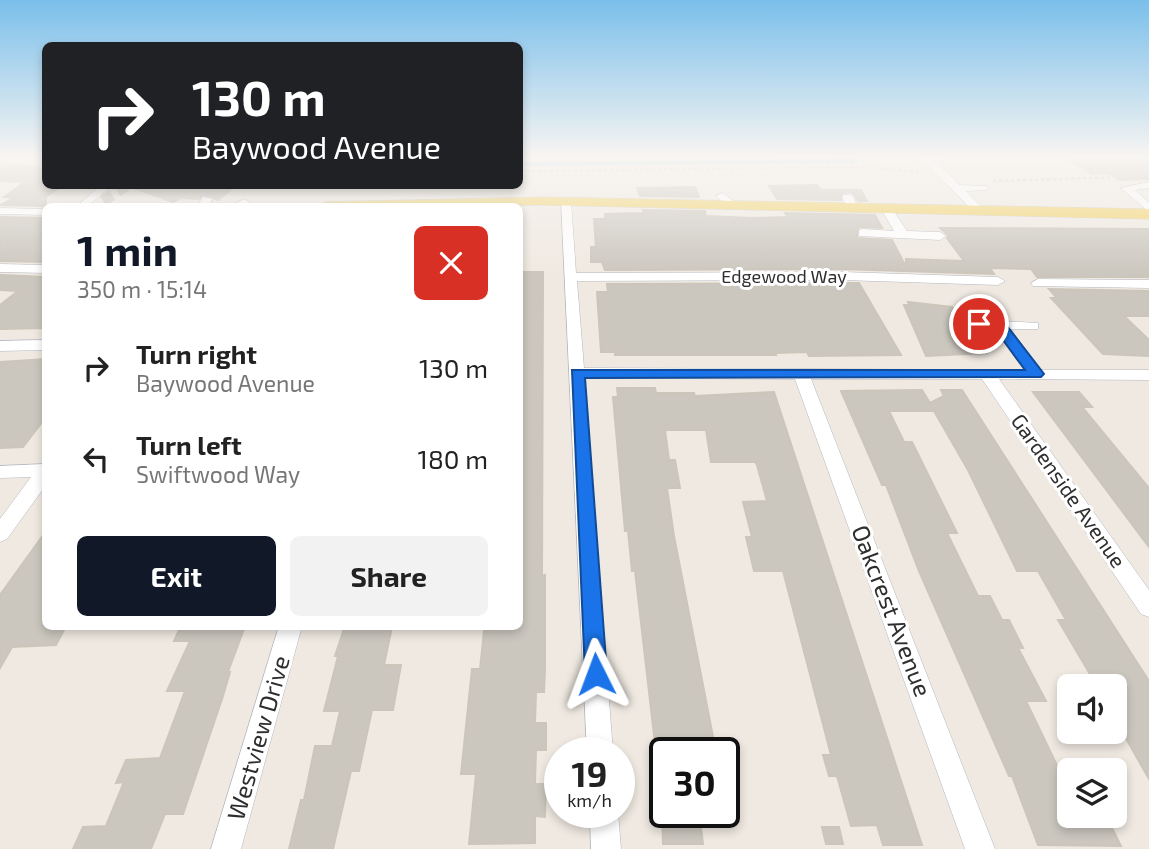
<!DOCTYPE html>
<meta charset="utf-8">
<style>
:root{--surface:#fff;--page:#f2f2f2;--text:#222;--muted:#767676;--accent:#111827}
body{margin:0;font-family:"Exo 2",sans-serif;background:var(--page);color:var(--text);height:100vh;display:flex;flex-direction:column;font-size:26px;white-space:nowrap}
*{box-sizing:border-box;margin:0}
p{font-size:23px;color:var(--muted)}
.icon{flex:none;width:38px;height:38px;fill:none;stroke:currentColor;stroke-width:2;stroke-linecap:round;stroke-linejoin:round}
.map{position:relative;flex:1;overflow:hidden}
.side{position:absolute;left:42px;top:203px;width:481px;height:427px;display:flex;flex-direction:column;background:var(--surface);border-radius:10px;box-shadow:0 4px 10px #0003}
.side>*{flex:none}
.guide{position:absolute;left:42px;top:42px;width:481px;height:147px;border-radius:10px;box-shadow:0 4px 10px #0003;background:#202124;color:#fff;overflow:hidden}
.tools{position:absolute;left:1057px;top:674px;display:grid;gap:14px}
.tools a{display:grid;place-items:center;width:70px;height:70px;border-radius:10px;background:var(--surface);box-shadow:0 4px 10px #0003;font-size:35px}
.speed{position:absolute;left:544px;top:737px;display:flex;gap:14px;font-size:35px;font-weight:700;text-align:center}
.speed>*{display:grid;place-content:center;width:91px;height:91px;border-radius:50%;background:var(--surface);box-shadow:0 4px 10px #0003;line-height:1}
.speed small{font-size:18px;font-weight:400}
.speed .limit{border:4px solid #111;border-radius:10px;background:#fff;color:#111}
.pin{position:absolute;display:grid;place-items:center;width:60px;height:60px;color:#fff;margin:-30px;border:4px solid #fff;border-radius:50%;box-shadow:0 2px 7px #0007}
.me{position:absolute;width:77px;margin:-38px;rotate:357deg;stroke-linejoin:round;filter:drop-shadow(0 0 5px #0008)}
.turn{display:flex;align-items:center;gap:24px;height:147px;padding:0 35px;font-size:32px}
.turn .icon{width:91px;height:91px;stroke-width:2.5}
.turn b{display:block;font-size:49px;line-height:60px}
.round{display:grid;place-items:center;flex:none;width:74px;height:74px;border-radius:10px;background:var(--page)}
.head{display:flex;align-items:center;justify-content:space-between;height:119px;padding:0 35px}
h1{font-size:42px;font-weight:700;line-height:52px;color:var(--accent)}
.action{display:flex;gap:14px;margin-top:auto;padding:14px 35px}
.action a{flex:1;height:80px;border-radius:10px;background:var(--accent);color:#fff;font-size:28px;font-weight:700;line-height:80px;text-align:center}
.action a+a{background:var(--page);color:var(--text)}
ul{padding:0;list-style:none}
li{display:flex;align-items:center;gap:21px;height:91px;padding:0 35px}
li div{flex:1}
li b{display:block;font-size:26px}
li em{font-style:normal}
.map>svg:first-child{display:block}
</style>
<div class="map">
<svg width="1149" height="849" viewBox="0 0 1149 849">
<rect width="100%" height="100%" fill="#efe9e1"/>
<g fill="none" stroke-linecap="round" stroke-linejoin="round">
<path stroke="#75cff0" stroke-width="3.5" d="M520,164L856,161"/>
</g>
<path fill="#cbc7bf" stroke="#cbc5ba" stroke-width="2" d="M1095,156H1149V179L1119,180L1109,173L1092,174L1065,157Z
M0,163L46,168V186H61L46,197V206L1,205L14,197H4L25,182L0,181Z
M817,185L821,190H861L867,201H858L852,192L842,193L841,200L777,199L769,186Z
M134,186H235L218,200L204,194L199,199L181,198L173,202L133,188Z
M695,187L699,197L640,196L637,188Z
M643,210L705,211L706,216L751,218L788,217L785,213L875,215L882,228L858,227L857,238L892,240L906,267V259L964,261L947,238L948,235L940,228L1149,229V277H1037L1031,269L990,268L994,274L842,269L605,270L602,262H591V247H596L594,219H605V214L644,213Z
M0,217L46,218V262L0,261Z
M520,272H543L542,576L545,575V668L544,692H536L535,723H546V750H536L535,784H546L545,817L535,816V843L469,844L476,774H461L472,669H480L484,631L520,626Z
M0,275L46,277V328L0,329V305L18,291L0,290Z
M859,283L901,355L809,356L807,352L775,353L776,355H615V352H601L597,292H608L607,284Z
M1049,289L1149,291V316H1124L1149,340V356L1103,354L1051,298H1057Z
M908,302L952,307L959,317L953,318V328L969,330L986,353L926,356L904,305H909Z
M46,359V417L23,447L0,448V362Z
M617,388H655L656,393H694L695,396L774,392L922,845H883L877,825L851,826L837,776H829L823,755H831L783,571H754L746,537H752L743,502L767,501L757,465L755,462H711L706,430H665L669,460H675L680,488H667L674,536L716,752H656L635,571H632L628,531H625L613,397H618Z
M922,390L930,403L944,396L941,390H962L1149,681V779L1115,719V686H1097L1058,620H1066L1038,571H1017L968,470L934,411H889L904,442H912L957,533H947L978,596H990L1002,620H1009L1023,648H1018L1046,701H1026L1065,782H1069V816H1106L1121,846L1038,845L1012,776H1009L919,571L886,485H882L841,391Z
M1033,392H1079L1092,407H1082L1149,488V547Z
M46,531V626H66L56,645L12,647L0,668V595Z
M181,626H245L228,672H230L223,696L183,814H165L151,849H73L83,827L106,826L124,782L116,783L126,760L160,758L185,691H167L190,641H174Z
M345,626L392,627L384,665H401L393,710H372L359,771H351L333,849H289L301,800H304L315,746H332L340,711H324L338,656H335Z
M662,812H699L703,844H663Z
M822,827H839L843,844H826Z"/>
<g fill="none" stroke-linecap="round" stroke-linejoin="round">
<path stroke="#c8c4bd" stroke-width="11" stroke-dasharray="11 6" stroke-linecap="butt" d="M207,199L218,186
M103,201L126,186"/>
<g stroke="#b4b7c1" stroke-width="1">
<path id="minor" d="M903,156H966L938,163L959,185L987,186V190L966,191L983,209V213H975L926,163Z
M1149,182V188L1135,190L1149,203V212L1121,188Z
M100,186H111L88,206H77Z
M722,193L735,202V206H727L716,196Z
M844,195H852L858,207L856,209H848L842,197Z
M203,197L213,199L207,206H197Z
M244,199L250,202L248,204L230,206Z
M561,199L571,201L576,273L842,272L998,277L1005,281L998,285L842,280L577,281L584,368L1025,370L994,329L955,326V320L960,319L1038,323V329H1010L1041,370H1149V380L999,379L1149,590V617L1141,614L982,379H811L995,849H965L795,379L584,378L613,752H587Z
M887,206L891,207L907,231L940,232L946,236L940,240L859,236V230L863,229L894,231L881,209Z
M0,208L46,209V215L0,214Z
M0,264L46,265V273L0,272Z
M1038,279L1149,280V288L1033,286L1031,283Z
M46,340V350L0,351V341Z
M46,464V485L7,539L0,542V519L31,477L0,478V466Z
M279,626H302L241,849H211Z
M590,812H618L621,849H591Z"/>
</g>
<g stroke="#c9c9c9" stroke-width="1">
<path id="major" d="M543,197L1149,209V219L543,205L318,206L325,202Z"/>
</g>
<path stroke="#c9c9c9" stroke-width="2.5" stroke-dasharray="3.5 2.5" stroke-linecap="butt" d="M520,171L867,167L918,172
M993,181L1125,177"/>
<use href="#minor" fill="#fff" fill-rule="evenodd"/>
<use href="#major" fill="#f2d163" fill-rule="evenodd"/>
</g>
<linearGradient id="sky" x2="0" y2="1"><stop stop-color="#7abfeb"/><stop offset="0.57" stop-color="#f8f5f2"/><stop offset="1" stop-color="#f8f5f2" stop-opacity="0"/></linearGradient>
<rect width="1149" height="275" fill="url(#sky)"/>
<path fill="#1a73e8" stroke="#114b97" stroke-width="2" d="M979,320L1004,322L1044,374L1041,377L585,378L607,674L604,681L596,684L588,681L585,674L572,370H1025L995,329L975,327L973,324Z"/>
<g text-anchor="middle" stroke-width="6" stroke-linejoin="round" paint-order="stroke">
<g font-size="18" fill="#2e2e2e" stroke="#fff">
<text x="784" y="283">Edgewood Way</text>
</g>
<g font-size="21" fill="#2e2e2e" stroke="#fff">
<text transform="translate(1068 491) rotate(55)" y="7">Gardenside Avenue</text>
</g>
<g font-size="24" fill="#2e2e2e" stroke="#fff">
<text transform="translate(891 611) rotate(69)" y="8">Oakcrest Avenue</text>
<text transform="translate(259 738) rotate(-74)" y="8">Westview Drive</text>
</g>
</g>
</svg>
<div class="tools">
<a><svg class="icon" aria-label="sound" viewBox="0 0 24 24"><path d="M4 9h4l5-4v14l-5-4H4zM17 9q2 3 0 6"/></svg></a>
<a><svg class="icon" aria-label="layers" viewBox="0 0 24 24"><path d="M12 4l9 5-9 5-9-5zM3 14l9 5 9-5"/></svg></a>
</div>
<div class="speed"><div>19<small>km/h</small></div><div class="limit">30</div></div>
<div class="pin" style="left:979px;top:324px;background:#d93025"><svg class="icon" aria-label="arrive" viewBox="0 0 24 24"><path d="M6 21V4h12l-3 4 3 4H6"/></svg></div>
<svg class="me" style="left:596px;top:674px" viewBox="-20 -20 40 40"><path d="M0-17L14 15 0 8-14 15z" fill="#1a73e8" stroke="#fff" stroke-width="4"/></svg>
<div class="guide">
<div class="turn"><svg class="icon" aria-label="right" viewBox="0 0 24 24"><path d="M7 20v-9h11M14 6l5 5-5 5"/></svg><div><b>130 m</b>Baywood Avenue</div></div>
</div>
<section class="side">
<div class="head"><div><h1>1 min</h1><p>350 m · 15:14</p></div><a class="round" style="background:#d93025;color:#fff"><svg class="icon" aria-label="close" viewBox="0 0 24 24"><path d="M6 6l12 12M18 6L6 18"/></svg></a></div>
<ul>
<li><svg class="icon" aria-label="right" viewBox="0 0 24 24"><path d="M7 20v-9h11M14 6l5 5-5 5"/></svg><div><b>Turn right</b><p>Baywood Avenue</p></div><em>130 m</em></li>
<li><svg class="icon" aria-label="left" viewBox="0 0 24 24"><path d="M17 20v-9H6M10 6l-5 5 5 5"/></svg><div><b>Turn left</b><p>Swiftwood Way</p></div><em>180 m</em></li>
</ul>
<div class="action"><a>Exit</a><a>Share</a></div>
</section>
</div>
